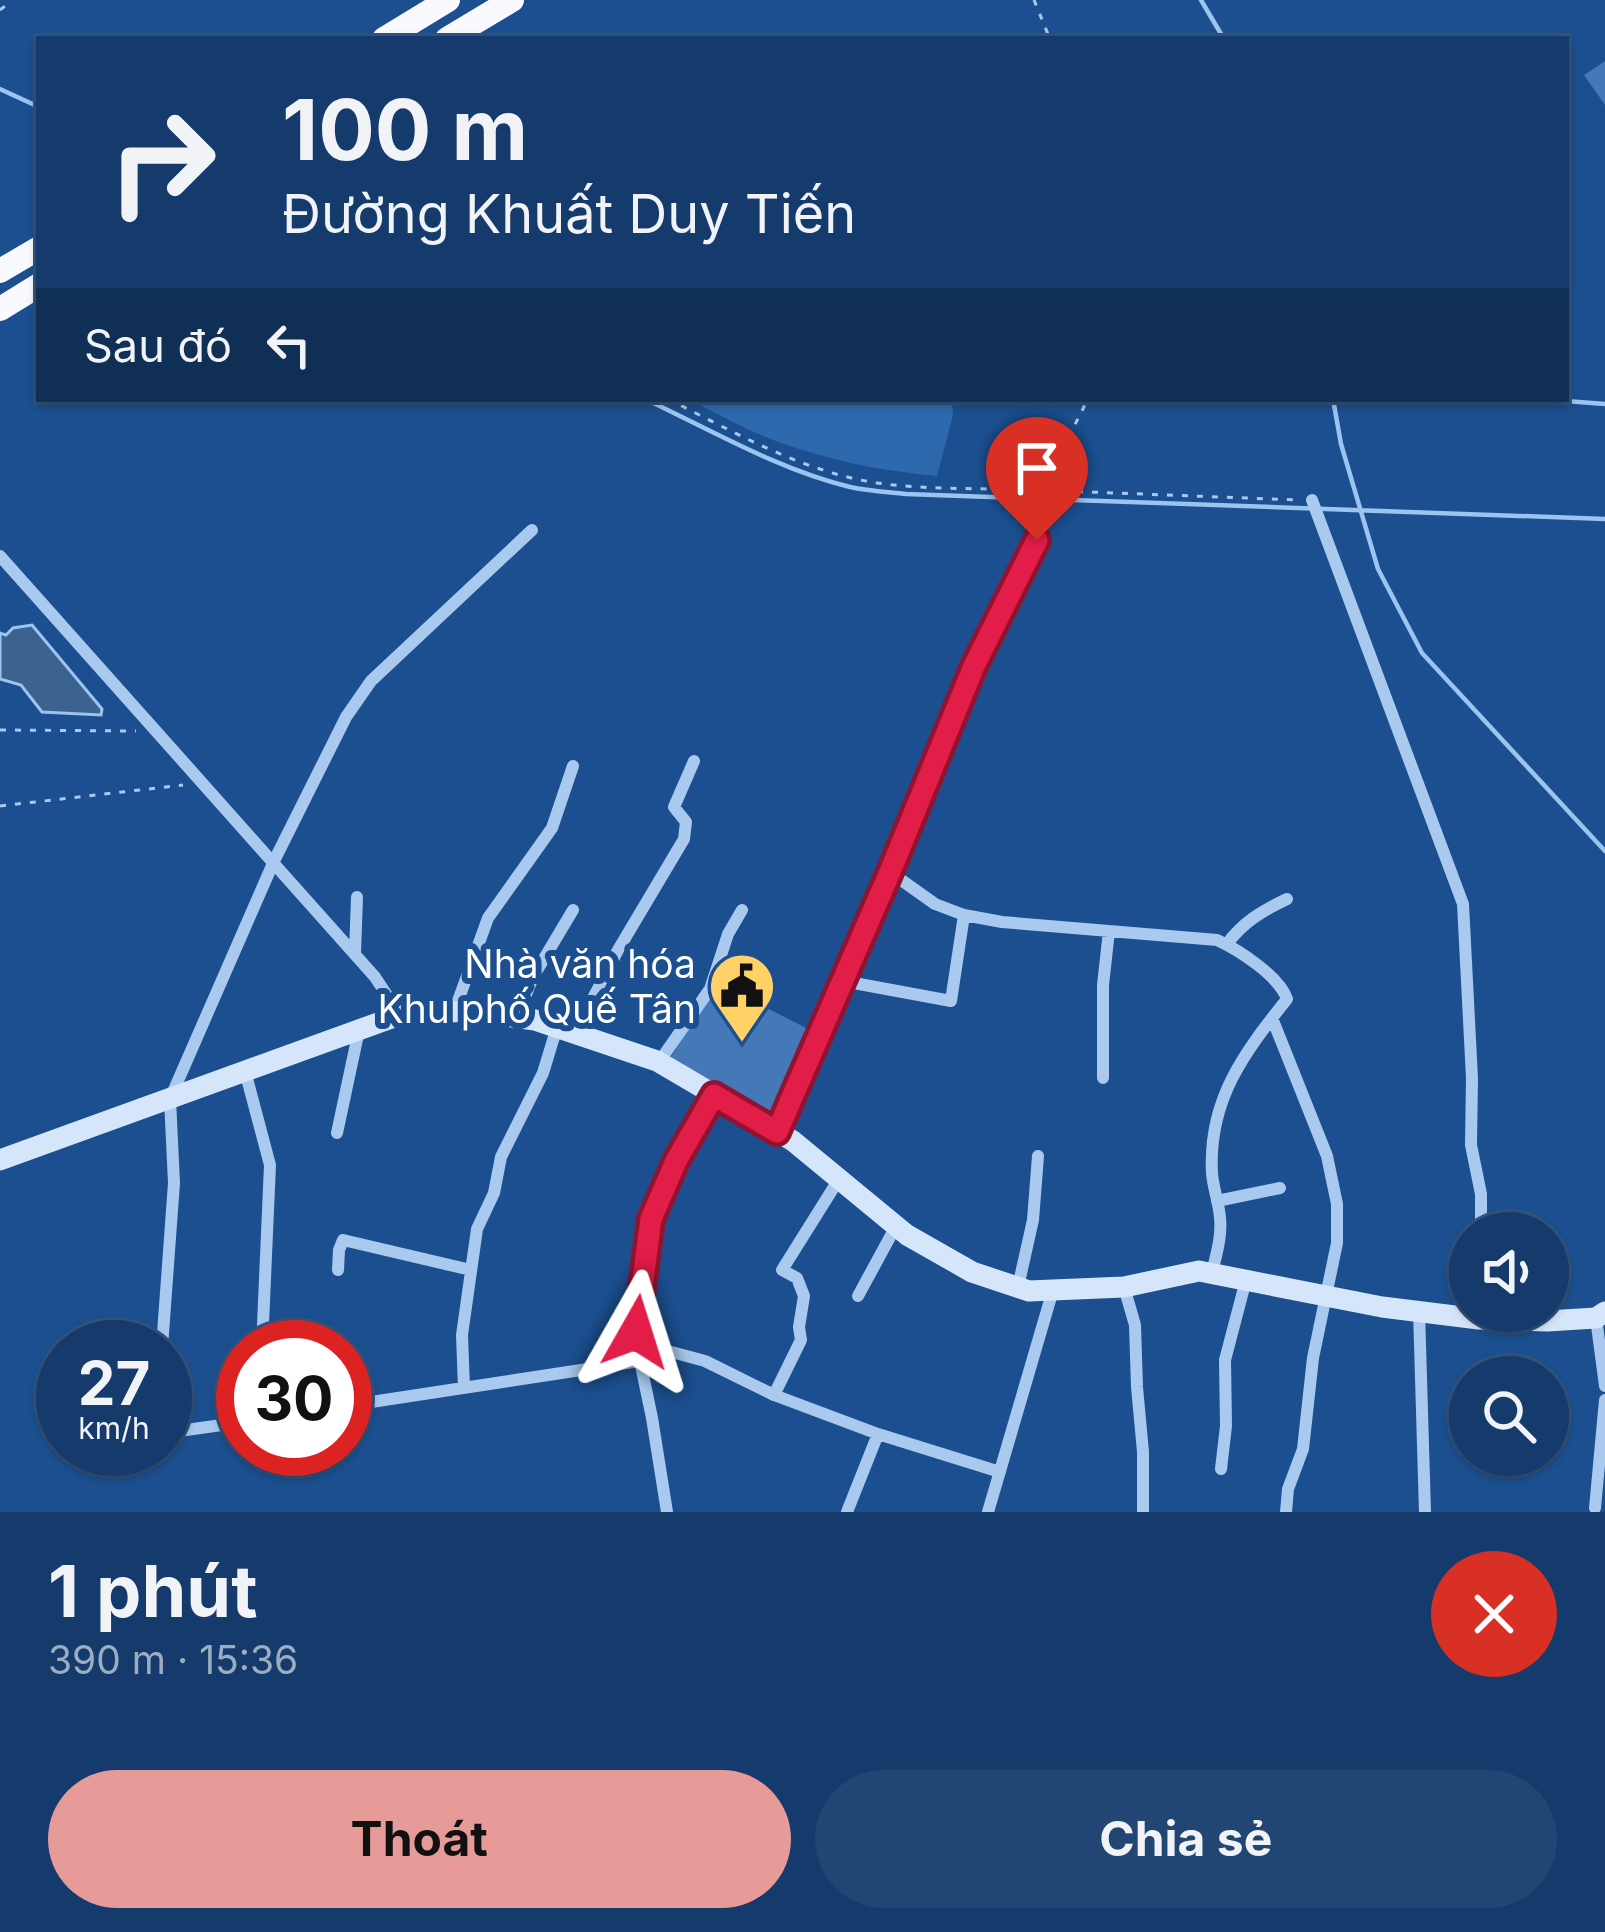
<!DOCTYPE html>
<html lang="vi">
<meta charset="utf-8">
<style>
:root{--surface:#143b6b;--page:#214673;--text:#f1f3f6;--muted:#9dadc1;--line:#33557e;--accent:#e69b98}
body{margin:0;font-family:Inter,sans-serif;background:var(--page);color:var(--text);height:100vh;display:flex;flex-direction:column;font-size:45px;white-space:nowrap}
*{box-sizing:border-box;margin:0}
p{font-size:39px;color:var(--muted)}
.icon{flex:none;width:66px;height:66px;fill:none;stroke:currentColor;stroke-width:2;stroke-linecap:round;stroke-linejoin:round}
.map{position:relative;height:1512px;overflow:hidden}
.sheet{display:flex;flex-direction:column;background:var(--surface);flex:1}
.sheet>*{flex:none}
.top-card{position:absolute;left:36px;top:36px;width:1533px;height:366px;border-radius:0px;box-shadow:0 3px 9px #0004,0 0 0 3px var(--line);background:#143b6b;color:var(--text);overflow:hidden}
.buttons{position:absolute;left:1449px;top:1212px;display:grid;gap:24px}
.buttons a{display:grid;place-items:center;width:120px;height:120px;border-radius:50%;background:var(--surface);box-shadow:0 3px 9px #0004,0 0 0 3px var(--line);font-size:60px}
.speed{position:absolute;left:36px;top:1320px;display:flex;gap:24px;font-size:60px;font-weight:700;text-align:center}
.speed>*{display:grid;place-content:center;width:156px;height:156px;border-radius:50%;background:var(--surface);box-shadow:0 3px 9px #0004,0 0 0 3px var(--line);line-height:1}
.speed small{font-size:30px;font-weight:400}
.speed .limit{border:18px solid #d22;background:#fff;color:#111}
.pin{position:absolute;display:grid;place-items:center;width:102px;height:102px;color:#fff;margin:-123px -51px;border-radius:50% 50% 50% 0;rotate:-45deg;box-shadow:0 0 12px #0007}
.pin .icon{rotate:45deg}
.me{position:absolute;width:132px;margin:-66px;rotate:6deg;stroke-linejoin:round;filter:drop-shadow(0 0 9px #0008)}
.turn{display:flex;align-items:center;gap:42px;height:252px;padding:0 48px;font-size:54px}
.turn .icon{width:156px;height:156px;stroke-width:2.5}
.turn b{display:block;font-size:84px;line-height:102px}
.then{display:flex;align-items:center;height:114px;padding:0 48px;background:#0003;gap:24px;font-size:45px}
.round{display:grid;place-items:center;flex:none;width:126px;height:126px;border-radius:63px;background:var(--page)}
.headline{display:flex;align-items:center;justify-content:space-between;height:204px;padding:0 48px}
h1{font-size:72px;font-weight:700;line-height:90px}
.primary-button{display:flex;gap:24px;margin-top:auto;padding:24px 48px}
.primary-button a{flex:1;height:138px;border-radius:72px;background:var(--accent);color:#111;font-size:48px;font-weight:700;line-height:138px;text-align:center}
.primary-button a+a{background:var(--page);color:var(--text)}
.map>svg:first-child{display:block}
</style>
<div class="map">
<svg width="1605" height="1512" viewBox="0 0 1605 1512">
<rect width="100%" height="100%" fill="#1b4f8f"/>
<path fill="#2e69ad" d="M689,399H952L953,415L937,476C881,471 826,460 773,440C744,429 716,413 689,399Z"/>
<path fill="#3c6290" stroke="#9cc4f0" stroke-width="3" d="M32,625L102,709L101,715L42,712L21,685L0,679V633L6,635L13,628Z"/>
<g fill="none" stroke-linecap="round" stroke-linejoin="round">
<path stroke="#9cc4f0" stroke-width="4.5" d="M1201,0L1224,39
M0,89L39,107
M645,399C711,430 779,470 850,487C868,491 888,492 906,494L1605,519
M1333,399L1341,444L1378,569L1422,653L1605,851
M1540,399L1605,404"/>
</g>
<path fill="#4478b7" d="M1605,61V105L1584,75Z
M718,983L812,1031L773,1120L669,1060Z"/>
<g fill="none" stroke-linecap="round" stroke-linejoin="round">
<path stroke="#a9c9ee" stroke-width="3" stroke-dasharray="6 9" stroke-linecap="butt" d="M1034,0L1050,39
M0,10L10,2
M668,399C736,433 808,475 885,484C934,490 985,488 1034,490
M1051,479L1064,446L1088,399
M1062,491L1298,500
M0,730L136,731
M0,806L183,785"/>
<path stroke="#a9c9ee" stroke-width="12" d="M1312,500L1463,904L1472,1078L1471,1145L1481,1194V1233
M0,556L375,977L400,1015
M890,872L935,904L964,915L1002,922L1217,940C1239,950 1279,976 1287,999C1244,1053 1208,1100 1212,1173C1213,1188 1219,1203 1220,1218C1222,1237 1216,1255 1212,1273
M1227,944C1243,922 1262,911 1287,899
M355,953L357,897
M843,981L951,1001L964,915
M454,1012L488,918L552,828L573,766
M517,1017L533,977L573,910
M1272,1018L1327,1156L1337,1204V1243L1313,1358L1303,1449L1288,1489L1286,1512
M575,1033L618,950L684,839L686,822L674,807L694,761
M659,1062L710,989L728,934L742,910
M245,1071L270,1165L262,1347
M1103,1078V985L1109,931
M777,1132L890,872L970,674L1034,549L1048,490
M337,1133L359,1030
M1217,1201L1280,1188
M338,1270L339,1250L343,1240L471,1270
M1018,1287L1033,1220L1038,1156
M1124,1287L1135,1325L1137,1387L1143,1452V1512
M858,1296L896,1226
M1419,1311L1425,1512
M1596,1318L1605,1386
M638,1343L705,1361L774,1395L878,1434L1000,1472
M162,1347L174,1183L170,1099L274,861L346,717L371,681L532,530
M464,1388L462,1335L477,1229L494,1193L501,1157L543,1073L557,1027
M774,1395L801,1340L799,1327L804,1296L797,1278L782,1270L839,1179
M345,1406L640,1361
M165,1433L243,1422
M1221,1469L1226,1426L1225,1360L1246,1280
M1595,1508L1605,1400
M667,1512L652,1418L639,1356L636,1332L638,1307L651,1219L677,1161L714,1095
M847,1512L878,1434
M988,1512L1053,1290"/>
<path stroke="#d6e6fa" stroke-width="21" d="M0,1160L400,1015L467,1011L535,1020L657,1061L793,1141L907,1235L972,1272L1029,1291L1124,1287L1199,1271L1382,1307L1479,1319L1547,1321L1596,1318L1605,1312"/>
<path stroke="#f8faff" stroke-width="24" d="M384,39L448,0
M447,39L512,0
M0,271L39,248
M0,309L39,285"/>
</g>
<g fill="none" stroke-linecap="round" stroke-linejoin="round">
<g stroke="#92132f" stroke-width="30">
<path id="route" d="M636,1332L651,1219L676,1161L714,1095L777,1132L890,872L974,666L1037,540"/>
</g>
<use href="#route" stroke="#e11d48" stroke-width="21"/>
</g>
<defs>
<g id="civic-pin" transform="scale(3.45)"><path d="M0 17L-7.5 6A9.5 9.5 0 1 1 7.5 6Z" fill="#ffd166" stroke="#1b4f8f"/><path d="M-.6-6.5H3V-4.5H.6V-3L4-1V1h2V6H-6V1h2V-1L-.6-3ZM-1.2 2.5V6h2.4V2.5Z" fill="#111"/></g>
</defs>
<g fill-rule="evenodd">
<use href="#civic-pin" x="742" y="986"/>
</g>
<g text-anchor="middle" stroke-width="12" stroke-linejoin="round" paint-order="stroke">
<g font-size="39" fill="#fff" stroke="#1b4f8f" text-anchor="end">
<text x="696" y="978">Nhà văn hóa<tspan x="696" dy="45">Khu phố Quế Tân</tspan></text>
</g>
</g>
</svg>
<div class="buttons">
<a><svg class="icon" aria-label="sound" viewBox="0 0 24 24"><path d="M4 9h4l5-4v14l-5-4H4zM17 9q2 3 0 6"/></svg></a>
<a><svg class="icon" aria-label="search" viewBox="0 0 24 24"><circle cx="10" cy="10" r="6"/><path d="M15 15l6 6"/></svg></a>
</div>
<div class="speed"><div>27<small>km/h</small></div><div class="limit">30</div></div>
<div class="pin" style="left:1037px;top:540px;background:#d93025"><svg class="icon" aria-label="arrive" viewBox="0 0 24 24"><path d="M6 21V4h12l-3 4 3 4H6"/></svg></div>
<svg class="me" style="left:636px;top:1332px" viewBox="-20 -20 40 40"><path d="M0-17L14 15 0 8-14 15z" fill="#e11d48" stroke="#fff" stroke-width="4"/></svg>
<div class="top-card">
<div class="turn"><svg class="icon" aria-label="right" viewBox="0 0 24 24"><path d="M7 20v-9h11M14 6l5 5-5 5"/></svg><div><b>100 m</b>Đường Khuất Duy Tiến</div></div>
<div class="then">Sau đó<svg class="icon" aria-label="left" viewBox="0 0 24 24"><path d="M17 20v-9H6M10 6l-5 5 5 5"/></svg></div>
</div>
</div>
<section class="sheet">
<div class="headline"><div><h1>1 phút</h1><p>390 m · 15:36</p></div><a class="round" style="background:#d93025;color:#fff"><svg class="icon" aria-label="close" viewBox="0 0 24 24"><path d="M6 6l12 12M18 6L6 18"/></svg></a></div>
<div class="primary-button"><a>Thoát</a><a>Chia sẻ</a></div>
</section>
